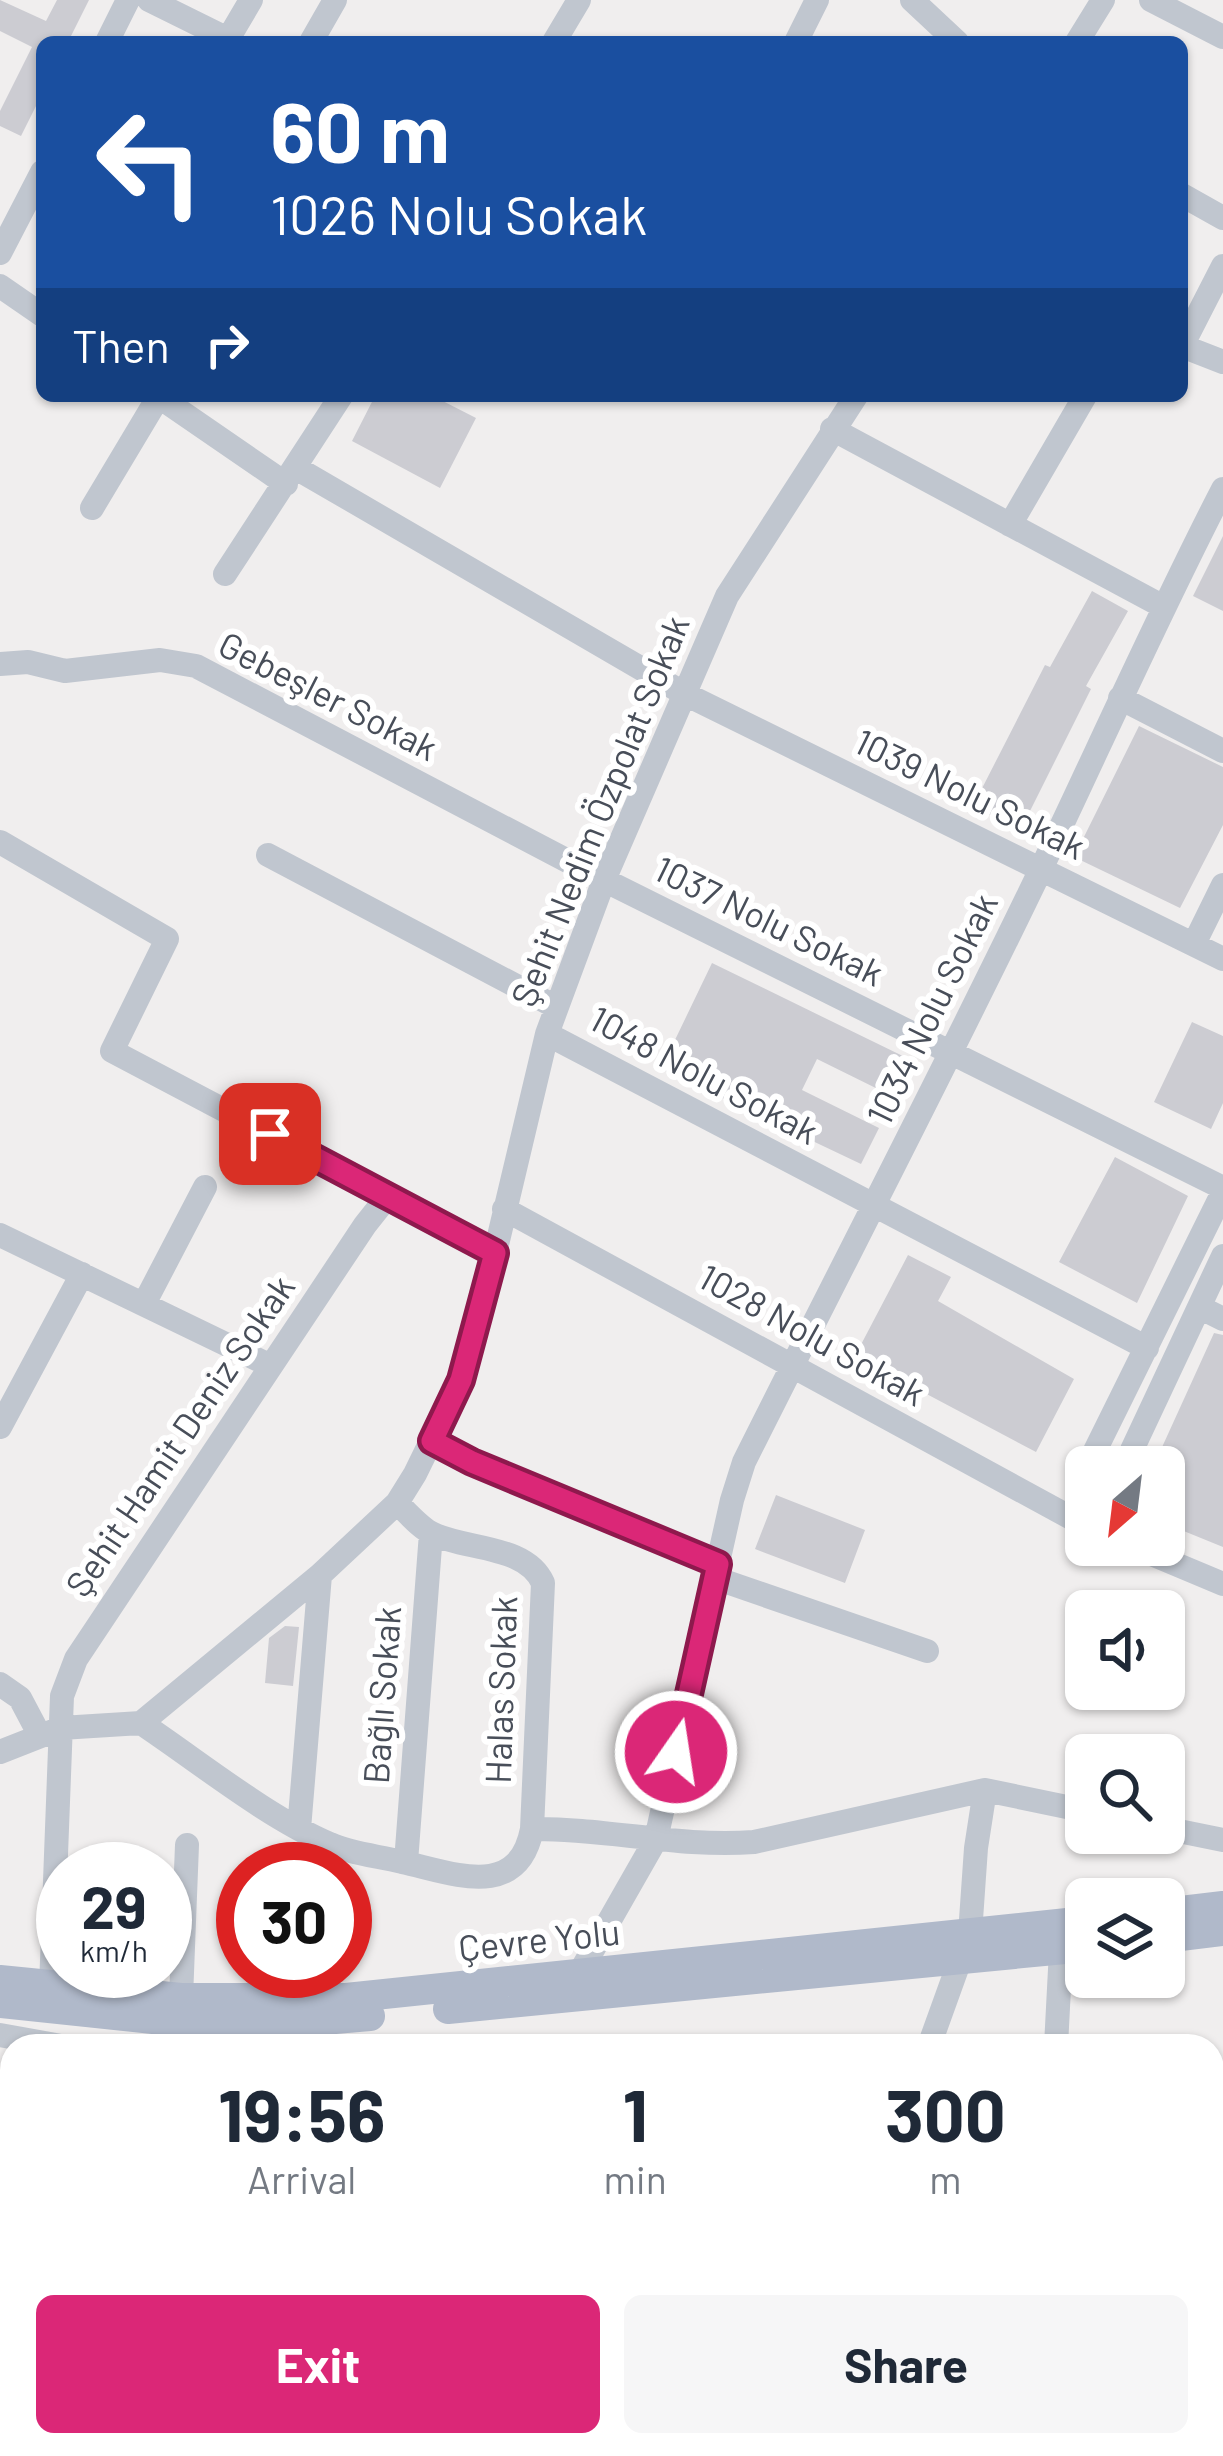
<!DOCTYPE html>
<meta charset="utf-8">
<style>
:root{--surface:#fff;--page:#f6f6f7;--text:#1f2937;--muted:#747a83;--accent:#db2777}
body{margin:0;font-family:Barlow,sans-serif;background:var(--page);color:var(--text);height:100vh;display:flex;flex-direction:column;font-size:45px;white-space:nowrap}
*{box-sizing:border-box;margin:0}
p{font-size:39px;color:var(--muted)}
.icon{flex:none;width:66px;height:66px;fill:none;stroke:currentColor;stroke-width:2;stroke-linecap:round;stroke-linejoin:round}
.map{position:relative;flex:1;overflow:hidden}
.sheet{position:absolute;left:0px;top:2034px;width:1224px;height:423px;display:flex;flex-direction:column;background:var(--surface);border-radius:36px 36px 0 0;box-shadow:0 3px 9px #0004}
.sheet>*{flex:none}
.guide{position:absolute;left:36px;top:36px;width:1152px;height:366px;border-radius:18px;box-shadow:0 3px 9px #0004;background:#1a4fa0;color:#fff;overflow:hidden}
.needle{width:78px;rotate:208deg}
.tools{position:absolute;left:1065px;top:1446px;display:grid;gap:24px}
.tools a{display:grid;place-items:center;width:120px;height:120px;border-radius:18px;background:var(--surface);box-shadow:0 3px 9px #0004;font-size:60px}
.speed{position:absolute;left:36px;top:1842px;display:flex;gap:24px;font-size:60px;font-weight:700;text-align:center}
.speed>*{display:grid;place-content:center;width:156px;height:156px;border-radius:50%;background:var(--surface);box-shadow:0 3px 9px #0004;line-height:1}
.speed small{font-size:30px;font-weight:400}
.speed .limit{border:18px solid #d22;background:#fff;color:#111}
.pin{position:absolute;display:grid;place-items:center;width:102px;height:102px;color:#fff;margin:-51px;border-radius:24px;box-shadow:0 6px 18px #0006}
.me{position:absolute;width:132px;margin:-66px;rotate:13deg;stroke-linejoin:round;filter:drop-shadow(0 0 9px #0008)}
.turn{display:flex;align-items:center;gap:42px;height:252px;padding:0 36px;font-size:54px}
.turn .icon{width:156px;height:156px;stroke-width:2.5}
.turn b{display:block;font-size:84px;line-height:102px}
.then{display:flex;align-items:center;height:114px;padding:0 36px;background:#0003;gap:24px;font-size:45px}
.eta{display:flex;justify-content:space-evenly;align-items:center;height:204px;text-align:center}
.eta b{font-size:72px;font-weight:700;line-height:84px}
.cta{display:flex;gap:24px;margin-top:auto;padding:24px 36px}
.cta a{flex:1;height:138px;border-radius:18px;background:var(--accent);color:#fff;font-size:48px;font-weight:700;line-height:138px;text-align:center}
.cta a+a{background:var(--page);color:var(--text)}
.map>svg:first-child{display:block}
</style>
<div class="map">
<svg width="1223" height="2456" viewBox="0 0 1223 2456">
<rect width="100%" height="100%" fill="#f0eeee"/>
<path fill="#ccccd2" d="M0,0L46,21L57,0H89L68,42H42V94L21,136L0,126V111L32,47L0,31Z
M375,396H433L476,418L440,488L352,441Z
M1223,536V611L1193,596Z
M1092,591L1128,611L1086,686L1091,689L1020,831L973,806L1045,665L1050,667Z
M1139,726L1223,767V825L1180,908L1074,857Z
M712,963L911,1060L894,1097L817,1059L802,1090L879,1128L861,1164L661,1069Z
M1192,1022L1223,1036V1103L1211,1129L1154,1102Z
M1115,1157L1188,1196L1137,1303L1059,1262Z
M908,1255L951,1277L938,1301L1074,1379L1036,1452L855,1356Z
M1214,1333L1223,1335V1547L1164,1523V1467H1153Z
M776,1495L865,1530L845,1583L755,1549Z
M285,1626L299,1627L293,1686L265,1683L269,1638Z"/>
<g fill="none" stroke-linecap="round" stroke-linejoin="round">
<path stroke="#c0c6cf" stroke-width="24" d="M149,0L234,42
M912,0L957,42
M1151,0L1223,37
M228,39L251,0
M107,42L128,0
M311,42L335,0
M554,42L579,0
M796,42L817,0
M1077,42L1103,0
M1182,195L1223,218
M0,253L42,172
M0,286L42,315
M1182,346L1223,266
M1182,346L1223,362
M158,396L286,484
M832,429L1162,606
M296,468L685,694L1223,959
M92,508L159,396
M1010,525L1085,396
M225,574L341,396
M0,664L28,662L65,671L160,660L196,666L604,880L1223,1188
M1120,698L1223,751
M0,842L167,939L112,1051L495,1253
M268,855L556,1007
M1194,944L1223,885
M547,1034L1147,1348
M504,1209L1086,1526
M0,1235L271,1366
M144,1304L205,1187
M1199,1307L1223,1319
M0,1427L82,1274
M432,1441L472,1462L718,1564
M1087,1467L1223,1192
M1124,1467L1223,1256
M397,1503C408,1513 420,1528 433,1534C467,1550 526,1545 543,1583L532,1829
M1130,1545L1223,1584
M715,1578L927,1651
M0,1684L20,1698L39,1734
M141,1723C198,1761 268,1818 330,1844C352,1854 379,1856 402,1862C453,1873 518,1901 532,1829C606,1828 680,1848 754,1842L985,1790L1086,1811
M0,1752L61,1728L141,1723L320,1575L397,1503L415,1474L461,1380L481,1312L547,1034L604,880L727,596L856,396
M1164,1828L1223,1840
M299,1829L320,1575
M406,1862L431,1533
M970,1934L976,1848L985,1790
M579,1974L656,1839L732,1500L744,1462C843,1264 946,1067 1042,867C1102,741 1159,613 1223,489
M51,1987L62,1696L76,1659L365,1225L388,1196
M181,1998L187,1845
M0,2035L61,2046
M929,2046L960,1960
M1056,2046L1061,1950
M1212,2087H1223
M0,2277L12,2283
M0,2387L12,2393
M125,2445L148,2456
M457,2456L462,2445
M748,2456L752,2445
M889,2456L894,2445
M1041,2456L1044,2445"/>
<path stroke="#b0b9ca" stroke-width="30" d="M1164,1913L1223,1906
M1164,1938L1223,1931
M0,1980L181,1998H346L1086,1921
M0,2003L181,2022L267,2025L370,2016
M448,2009L1086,1947"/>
</g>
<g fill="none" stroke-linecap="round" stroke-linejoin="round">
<g stroke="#8e194d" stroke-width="30">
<path id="route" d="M270,1134L495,1253L461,1380L432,1441L472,1462L718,1564L676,1752"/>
</g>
<use href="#route" stroke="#db2777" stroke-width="21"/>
</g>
<g text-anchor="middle" stroke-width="12" stroke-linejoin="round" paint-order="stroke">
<g font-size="36" fill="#484e59" stroke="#fff">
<text transform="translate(328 696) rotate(27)" y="13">Gebeşler Sokak</text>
<text transform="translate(970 794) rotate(26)" y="13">1039 Nolu Sokak</text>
<text transform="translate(600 811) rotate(-68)" y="13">Şehit Nedim Özpolat Sokak</text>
<text transform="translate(769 921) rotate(26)" y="13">1037 Nolu Sokak</text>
<text transform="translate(932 1009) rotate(-64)" y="13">1034 Nolu Sokak</text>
<text transform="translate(704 1075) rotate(28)" y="13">1048 Nolu Sokak</text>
<text transform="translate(812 1335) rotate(29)" y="13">1028 Nolu Sokak</text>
<text transform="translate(180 1436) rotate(-56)" y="13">Şehit Hamit Deniz Sokak</text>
<text transform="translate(501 1690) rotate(-88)" y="13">Halas Sokak</text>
<text transform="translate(382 1695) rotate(-86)" y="13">Bağlı Sokak</text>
<text transform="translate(539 1940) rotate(-6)" y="13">Çevre Yolu</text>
</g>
</g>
</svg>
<div class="tools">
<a><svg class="needle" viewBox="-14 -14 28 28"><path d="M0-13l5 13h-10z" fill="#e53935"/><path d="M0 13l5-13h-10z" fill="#747a83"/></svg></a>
<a><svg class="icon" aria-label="sound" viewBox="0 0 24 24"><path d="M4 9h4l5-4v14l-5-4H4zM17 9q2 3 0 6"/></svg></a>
<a><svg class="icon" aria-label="search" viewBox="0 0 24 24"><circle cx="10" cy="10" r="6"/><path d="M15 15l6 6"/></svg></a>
<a><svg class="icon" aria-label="layers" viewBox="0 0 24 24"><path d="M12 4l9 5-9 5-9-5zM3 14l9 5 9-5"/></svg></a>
</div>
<div class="speed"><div>29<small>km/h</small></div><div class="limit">30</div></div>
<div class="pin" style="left:270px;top:1134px;background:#d93025"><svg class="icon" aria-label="arrive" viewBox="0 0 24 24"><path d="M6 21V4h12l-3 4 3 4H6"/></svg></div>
<svg class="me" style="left:676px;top:1752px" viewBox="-20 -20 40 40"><circle r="17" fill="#db2777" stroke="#fff" stroke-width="3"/><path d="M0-11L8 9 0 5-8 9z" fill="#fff"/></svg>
<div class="guide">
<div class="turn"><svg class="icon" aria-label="left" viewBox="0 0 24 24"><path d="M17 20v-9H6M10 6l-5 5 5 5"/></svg><div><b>60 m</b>1026 Nolu Sokak</div></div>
<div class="then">Then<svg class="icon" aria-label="right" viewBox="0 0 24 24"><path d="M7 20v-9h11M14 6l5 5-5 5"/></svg></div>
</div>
<section class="sheet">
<div class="eta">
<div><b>19:56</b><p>Arrival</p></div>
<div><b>1</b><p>min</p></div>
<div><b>300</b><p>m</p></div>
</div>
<div class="cta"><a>Exit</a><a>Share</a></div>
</section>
</div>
